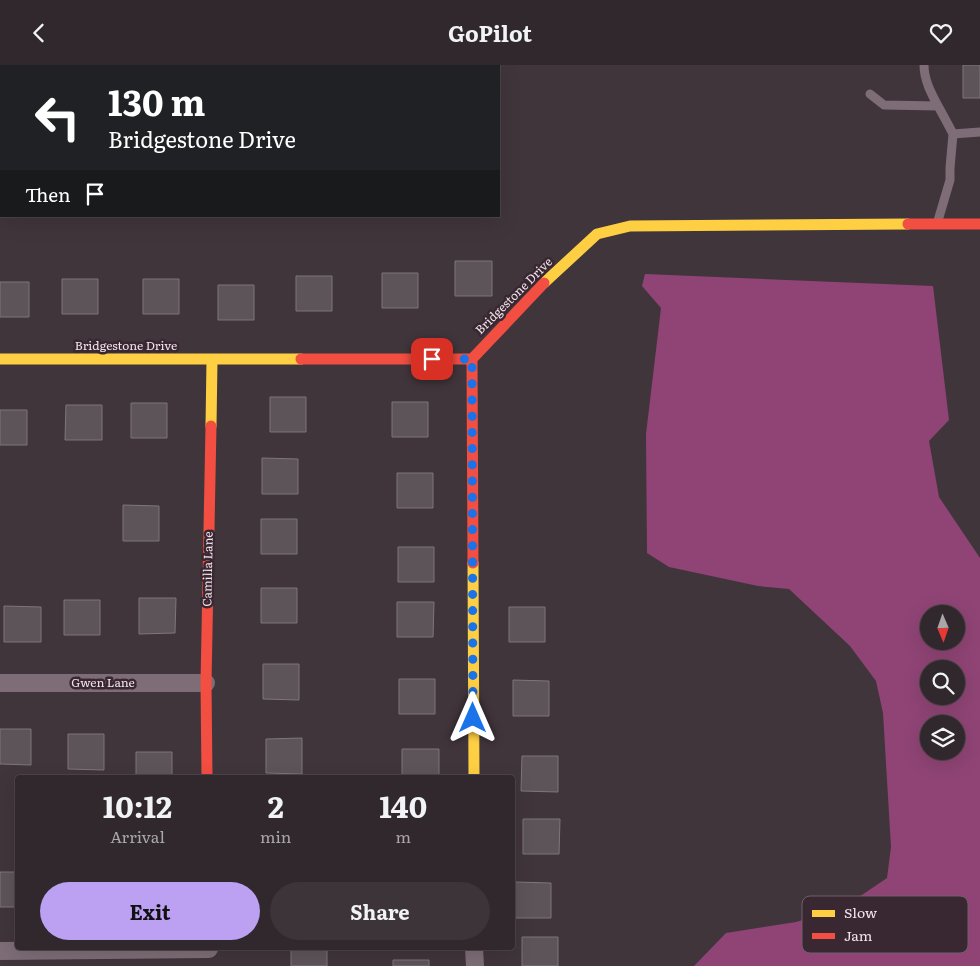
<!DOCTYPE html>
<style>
:root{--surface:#30282c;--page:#3c3438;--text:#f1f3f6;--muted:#a8a6a9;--line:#4b4448;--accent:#bca0f2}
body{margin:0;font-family:Literata,serif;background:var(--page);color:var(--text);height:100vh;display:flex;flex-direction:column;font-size:19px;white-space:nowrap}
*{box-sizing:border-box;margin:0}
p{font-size:16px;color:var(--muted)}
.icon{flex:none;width:28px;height:28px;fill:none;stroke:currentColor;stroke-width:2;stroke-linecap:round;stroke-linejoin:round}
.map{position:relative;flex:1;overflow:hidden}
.details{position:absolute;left:15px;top:710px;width:500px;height:175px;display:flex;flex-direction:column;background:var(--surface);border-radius:5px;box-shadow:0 5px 20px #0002,0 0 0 1px var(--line)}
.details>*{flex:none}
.banner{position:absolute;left:0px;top:0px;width:500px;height:152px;box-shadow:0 5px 20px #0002,0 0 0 1px var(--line);background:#202124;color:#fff;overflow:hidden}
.needle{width:32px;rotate:178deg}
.fabs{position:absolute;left:920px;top:540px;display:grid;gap:10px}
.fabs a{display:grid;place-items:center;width:45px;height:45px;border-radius:50%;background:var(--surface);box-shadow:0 5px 20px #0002,0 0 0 1px var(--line);font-size:25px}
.pin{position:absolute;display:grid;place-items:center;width:42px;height:42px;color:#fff;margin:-21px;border-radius:10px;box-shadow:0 2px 8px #0006}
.me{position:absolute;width:55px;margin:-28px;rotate:0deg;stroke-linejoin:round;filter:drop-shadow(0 0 4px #0008)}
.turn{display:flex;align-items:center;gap:18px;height:105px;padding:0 25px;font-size:22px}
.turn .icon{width:65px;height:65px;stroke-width:2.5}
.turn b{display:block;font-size:35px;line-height:42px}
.then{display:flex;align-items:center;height:48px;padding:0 25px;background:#0003;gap:10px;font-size:19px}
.eta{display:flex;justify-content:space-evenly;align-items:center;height:85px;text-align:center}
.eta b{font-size:30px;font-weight:700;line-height:35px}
.button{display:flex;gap:10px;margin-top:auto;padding:10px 25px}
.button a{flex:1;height:58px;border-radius:30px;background:var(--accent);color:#111;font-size:20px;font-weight:700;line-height:58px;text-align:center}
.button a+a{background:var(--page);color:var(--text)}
header{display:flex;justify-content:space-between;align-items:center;height:65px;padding:0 25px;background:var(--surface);font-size:22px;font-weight:700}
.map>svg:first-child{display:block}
</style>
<header><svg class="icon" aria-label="back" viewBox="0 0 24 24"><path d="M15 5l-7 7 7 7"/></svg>GoPilot<svg class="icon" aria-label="heart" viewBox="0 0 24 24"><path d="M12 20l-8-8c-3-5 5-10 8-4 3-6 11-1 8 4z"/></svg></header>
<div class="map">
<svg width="980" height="901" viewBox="0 0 980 901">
<rect width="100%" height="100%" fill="#40353b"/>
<path fill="#8f4475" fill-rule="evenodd" d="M645,209L933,221L949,355L929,376L939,432L980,493V901H694L726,868L796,857L844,842L887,813L891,782L883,648L876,616L850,581L789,524L758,521L669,502L647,488L646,369L661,243L642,221ZM929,549H956V576H929ZM929,604H956V631H929ZM929,659H956V686H929Z"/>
<path fill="#5d5459" stroke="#7f757a" d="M209,0H240V1H212Z
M963,0H980V33H963Z
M0,29H1V67H0Z
M455,196H492V231H455Z
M382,208H418V243H382Z
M296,211H332V246H296Z
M62,214H98V249H62Z
M143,214H179V249H143Z
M0,217H29V252H0Z
M218,220H254V255H218Z
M270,332H306V367H270Z
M392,337H428V372H392Z
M131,338H167V373H131Z
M66,340H102V375H65Z
M0,345H27V380H0Z
M262,393L298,394V429H262Z
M397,408H433V443H397Z
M123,440L159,441V476H123Z
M261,454H297V489H261Z
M398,482H434V517H398Z
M261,523H297V558H261Z
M139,533H176L175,568L139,569Z
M64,535H100V570H64Z
M397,537H434L433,572H397Z
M4,541L41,542V577H4Z
M509,542H545V577H509Z
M263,599H299V635L263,634Z
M399,614H435V649H399Z
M513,615L549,616V651H513Z
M0,664H31V700L0,699Z
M68,669H104V705L68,704Z
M302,673V709L266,708V674Z
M402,684H439V712H402Z
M136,687H172V712H136Z
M522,691H558V727L521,726Z
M523,754H560L559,789H523Z
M0,807H16V842H0Z
M515,817L551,818V853H515Z
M522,872H558V901H522Z
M291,882H327V901H291Z
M393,895H429V901H393Z"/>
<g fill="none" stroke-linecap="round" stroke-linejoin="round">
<path stroke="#7e6d77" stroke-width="9" d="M924,0C924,15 931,28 938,41C943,50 948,59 953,69
M870,29L884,40L938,41
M937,159L950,115V103L953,69L980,67"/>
<path stroke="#7e6d77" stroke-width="18" d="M0,618H206
M474,882L475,901
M0,886L209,884V882"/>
<path stroke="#ffcf43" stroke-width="11" d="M544,218L597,169L630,161L908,159
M0,294H301
M211,361L212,295
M473,498L474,712"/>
<path stroke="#f24e42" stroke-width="11" d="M908,159H980
M301,294H472L544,218
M472,294L473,498
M207,712L206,618L211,361"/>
</g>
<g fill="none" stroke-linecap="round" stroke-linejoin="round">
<path stroke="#1a73e8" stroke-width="9" stroke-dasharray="0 16.2" d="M432,294H472L473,653"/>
</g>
<g text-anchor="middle" stroke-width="5" stroke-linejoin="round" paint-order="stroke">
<g font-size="12" fill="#f1e4eb" stroke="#392732">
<text transform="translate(514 231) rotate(-45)" y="4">Bridgestone Drive</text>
<text x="126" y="285">Bridgestone Drive</text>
<text transform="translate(208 504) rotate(-89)" y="4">Camilla Lane</text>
<text x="103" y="622">Gwen Lane</text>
</g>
</g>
<rect x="802" y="831" width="166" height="57" rx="8" fill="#392732" stroke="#70606a" stroke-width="1"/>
<rect x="812" y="845" width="23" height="7" fill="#ffcf43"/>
<rect x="812" y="868" width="23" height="6" fill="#f24e42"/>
<g font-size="14" fill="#f1e4eb">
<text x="844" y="853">Slow</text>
<text x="844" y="876">Jam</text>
</g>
</svg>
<div class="fabs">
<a><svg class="needle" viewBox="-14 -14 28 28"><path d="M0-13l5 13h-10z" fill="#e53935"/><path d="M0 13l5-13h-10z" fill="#a8a6a9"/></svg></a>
<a><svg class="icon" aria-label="search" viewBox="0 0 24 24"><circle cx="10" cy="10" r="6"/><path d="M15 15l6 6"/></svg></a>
<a><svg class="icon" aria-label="layers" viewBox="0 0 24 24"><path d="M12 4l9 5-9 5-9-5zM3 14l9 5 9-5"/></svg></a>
</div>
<div class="pin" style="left:432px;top:294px;background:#d93025"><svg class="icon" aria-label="arrive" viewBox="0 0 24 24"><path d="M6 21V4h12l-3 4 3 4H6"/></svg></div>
<svg class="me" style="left:473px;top:653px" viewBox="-20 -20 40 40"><path d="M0-17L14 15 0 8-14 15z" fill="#1a73e8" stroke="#fff" stroke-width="4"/></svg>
<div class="banner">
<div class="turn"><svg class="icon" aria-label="left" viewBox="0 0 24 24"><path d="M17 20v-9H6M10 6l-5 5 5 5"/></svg><div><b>130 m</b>Bridgestone Drive</div></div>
<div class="then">Then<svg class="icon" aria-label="arrive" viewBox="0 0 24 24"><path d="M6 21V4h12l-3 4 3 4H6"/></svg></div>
</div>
<section class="details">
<div class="eta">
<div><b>10:12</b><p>Arrival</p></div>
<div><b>2</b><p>min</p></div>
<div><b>140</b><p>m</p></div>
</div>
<div class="button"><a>Exit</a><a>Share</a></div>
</section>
</div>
